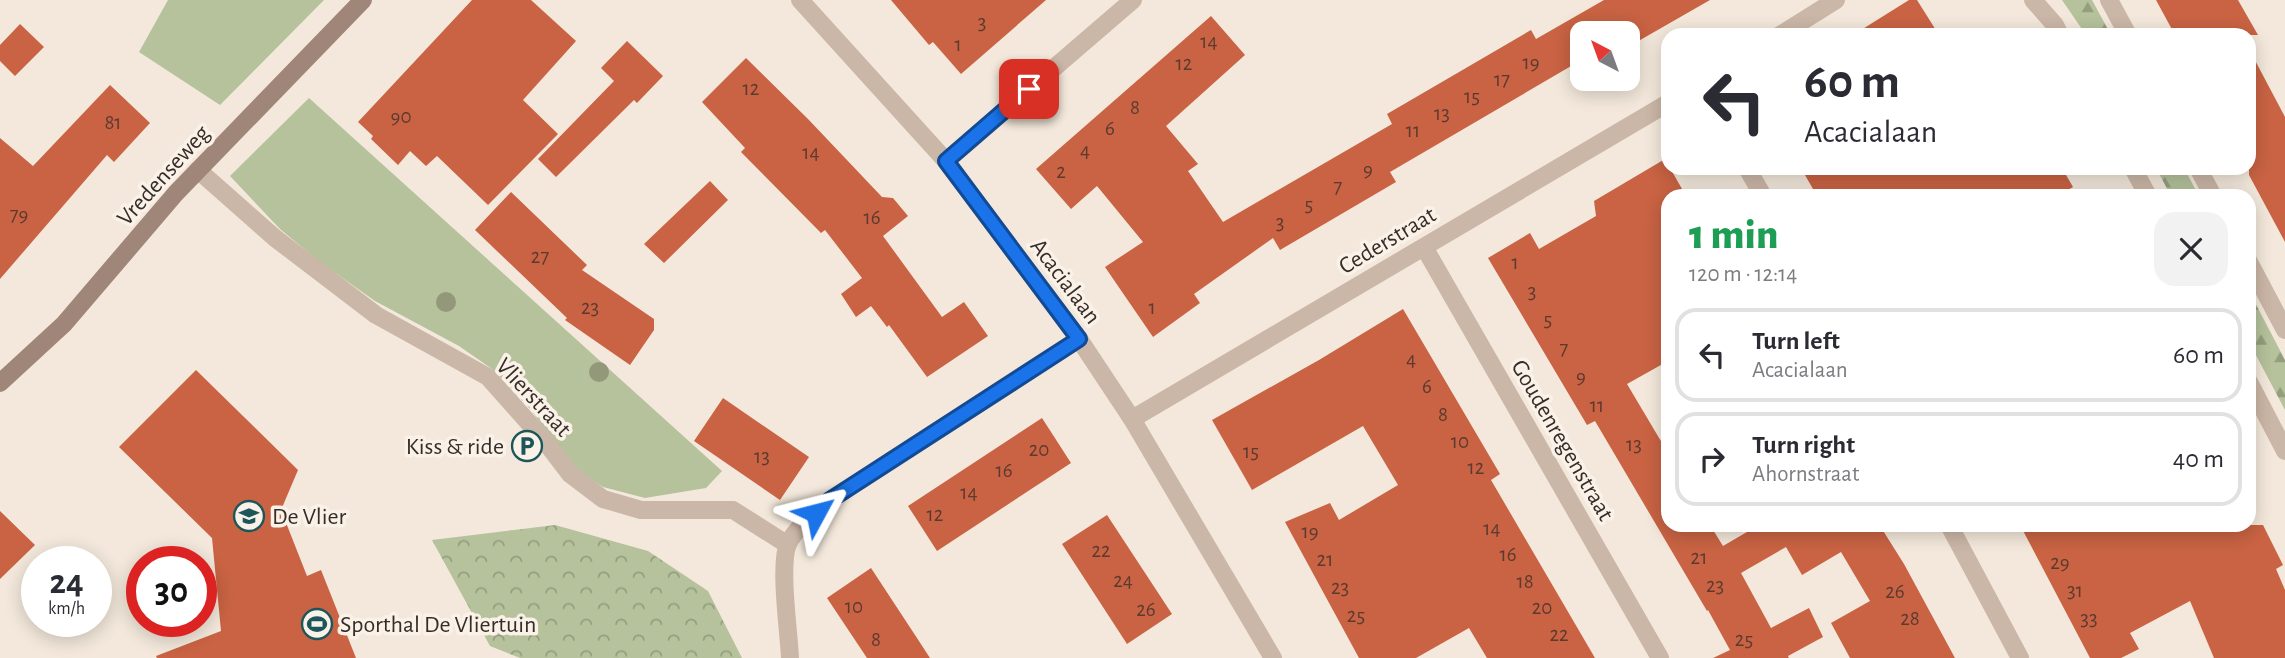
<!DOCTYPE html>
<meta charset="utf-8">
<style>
:root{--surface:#fff;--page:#f2f2f3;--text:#2b2b33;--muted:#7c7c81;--line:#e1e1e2}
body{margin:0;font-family:"Alegreya Sans",sans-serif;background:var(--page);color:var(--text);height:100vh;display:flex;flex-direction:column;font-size:26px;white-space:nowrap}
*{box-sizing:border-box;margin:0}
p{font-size:23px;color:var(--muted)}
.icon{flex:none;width:38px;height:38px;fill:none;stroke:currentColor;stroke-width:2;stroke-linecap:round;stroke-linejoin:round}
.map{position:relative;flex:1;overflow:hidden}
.details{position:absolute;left:1661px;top:189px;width:595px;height:343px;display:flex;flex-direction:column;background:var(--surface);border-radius:21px;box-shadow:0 4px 18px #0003}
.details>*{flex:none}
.hud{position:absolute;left:1661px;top:28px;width:595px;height:147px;border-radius:21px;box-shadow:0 4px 18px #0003;background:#fff;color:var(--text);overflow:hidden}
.needle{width:46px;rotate:319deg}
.buttons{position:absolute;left:1570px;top:21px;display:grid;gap:14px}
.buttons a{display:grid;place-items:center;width:70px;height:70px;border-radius:14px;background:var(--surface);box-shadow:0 4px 18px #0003;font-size:35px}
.speed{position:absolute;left:21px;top:546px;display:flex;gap:14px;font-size:35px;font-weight:700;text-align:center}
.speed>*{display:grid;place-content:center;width:91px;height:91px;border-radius:50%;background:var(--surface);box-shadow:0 4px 18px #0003;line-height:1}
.speed small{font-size:18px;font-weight:400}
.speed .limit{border:10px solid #d22;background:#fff;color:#111}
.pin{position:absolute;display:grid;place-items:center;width:60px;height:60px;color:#fff;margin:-30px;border-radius:14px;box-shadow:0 4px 10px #0006}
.me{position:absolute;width:77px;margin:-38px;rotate:52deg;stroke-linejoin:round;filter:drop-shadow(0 0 5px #0008)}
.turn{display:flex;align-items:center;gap:24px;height:147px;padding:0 28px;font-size:32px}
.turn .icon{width:91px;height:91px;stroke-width:2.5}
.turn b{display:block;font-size:49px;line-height:60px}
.round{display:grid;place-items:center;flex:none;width:74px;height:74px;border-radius:21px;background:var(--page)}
.summary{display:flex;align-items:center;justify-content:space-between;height:119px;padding:0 28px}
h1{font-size:42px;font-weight:800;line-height:52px;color:#1e9e55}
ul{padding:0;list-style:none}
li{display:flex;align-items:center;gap:21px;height:94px;margin:0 14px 10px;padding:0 14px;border:4px solid var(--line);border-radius:21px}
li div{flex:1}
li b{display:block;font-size:26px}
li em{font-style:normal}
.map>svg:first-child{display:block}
</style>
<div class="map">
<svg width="2285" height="658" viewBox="0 0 2285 658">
<defs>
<pattern id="forest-firs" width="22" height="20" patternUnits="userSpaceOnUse" patternTransform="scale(1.75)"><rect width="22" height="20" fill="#b5c29b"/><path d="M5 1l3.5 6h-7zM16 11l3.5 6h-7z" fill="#949e7e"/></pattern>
<pattern id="park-crowns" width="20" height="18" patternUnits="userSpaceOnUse" patternTransform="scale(1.75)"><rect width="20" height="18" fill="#b5c29b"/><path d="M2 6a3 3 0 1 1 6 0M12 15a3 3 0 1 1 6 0" fill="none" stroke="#949e7e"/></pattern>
</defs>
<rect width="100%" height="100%" fill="#f3e8db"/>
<path fill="#b5c29b" d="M168,0H324L220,105L139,52Z
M309,98L722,471L706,488L645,498L603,487L575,469L530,409L495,371L459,346L375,301L320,262L280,229L230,176Z"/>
<path fill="url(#forest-firs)" d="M2062,0H2092L2111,35H2086Z
M2156,168H2184L2199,196H2171Z
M2249,291L2285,360V410L2249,342Z"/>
<path fill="url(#park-crowns)" d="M555,525L648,551L708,591L742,658H520L490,646L432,540Z"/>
<path fill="#c96343" d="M472,0H531L576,41L523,100L558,134L488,205L437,156L426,166L410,151L398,165L371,139L373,136L358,122Z
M891,0H1046L961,74L933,42L929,45Z
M1604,0H1710L1628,47V33H1582V69L1578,62L1390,172L1396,182L1280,250L1273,238L1194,294L1200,303L1153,337L1105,267L1143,242L1097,186L1071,209L1036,169L1211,16L1245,55L1166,126L1198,164L1188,171L1223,222L1392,124L1387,114L1531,30L1536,39Z
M1909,0H1917L1939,35H1853Z
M2156,0H2238L2258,35H2175Z
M20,24L44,47L15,76L0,61V45Z
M627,41L663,76L637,103L634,100L556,177L538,159L614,81L601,68Z
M2249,49L2285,117V242L2249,175Z
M746,58L808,119L882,197L893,198L908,216L883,236L942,317L964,302L988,336L927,377L889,325L887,327L871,306L856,317L841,294L862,278L825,230L821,233L741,152L745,148L702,102Z
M110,85L150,123L114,162L107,155L0,279V138L33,166Z
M1665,159L1686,196H1668V361L1627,384L1668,453V525H1710L1723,546L1759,525H1888L1882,529L1904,564L1955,658H1850L1831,623L1870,601L1841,552L1802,575L1786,547L1741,573L1771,628L1809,608L1823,637L1788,656L1789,658H1713L1730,650L1708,610L1707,611L1595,421L1587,425L1488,258L1530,233L1539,249L1596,216L1594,201Z
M1801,168H2062L2073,187L2057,196H1817Z
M710,181L728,200L664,263L644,244Z
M511,192L587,265L582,270L654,319V330L630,365L565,320L567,318L475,230Z
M1403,309L1500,474L1491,480L1595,658H1487L1469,628L1416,658H1359L1285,522L1330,503L1339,520L1398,485L1363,426L1252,490L1212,420L1319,360Z
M196,370L298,470L281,510L307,576L321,570L356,658H157L156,656L221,631L212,538L119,447Z
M723,398L809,457L780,500L694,441Z
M1042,418L1071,463L937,551L908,506Z
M0,511L35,545L0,579Z
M1107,515L1172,614L1127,644L1062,544Z
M2020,525H2263L2283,565L2276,569L2285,590V658H2214L2190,601L2130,633L2139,649L2121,658H2090Z
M871,568L915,635L930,658H867L827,598Z"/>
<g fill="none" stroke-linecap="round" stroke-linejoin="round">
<path stroke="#cbb7a7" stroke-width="18" d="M2033,0L2055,25L2060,35
M2109,0L2128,35
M1780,35L1836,0
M946,161L1133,0
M1747,168L1763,196
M2133,168L2148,196
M2198,168L2213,196
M198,170L275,238L376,315L488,377L544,440L570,474L603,499L641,510H733L788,545
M1424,247L1660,658
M2249,262L2285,330
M2249,382L2285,451
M1132,419L1668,103
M1949,525L2020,658
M790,658C789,633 779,565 788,544C796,527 816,513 830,500L1079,339"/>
<path stroke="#cbb7a7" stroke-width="18" d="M800,0L946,161L1079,339L1132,419L1273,658"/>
<path stroke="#9f8678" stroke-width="18" d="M0,383L64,324L176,193L363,0"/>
</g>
<g fill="#94987a">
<circle cx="446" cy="302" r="10"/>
<circle cx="599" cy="372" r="10"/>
</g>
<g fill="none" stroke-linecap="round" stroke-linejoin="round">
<g stroke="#114b97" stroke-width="18">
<path id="route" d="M816,513L830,500L1079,339L946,161L1029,89"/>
</g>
<use href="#route" stroke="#1a73e8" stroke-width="12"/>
</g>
<defs>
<g id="parking-ring" transform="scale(1.575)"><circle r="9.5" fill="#faf2e8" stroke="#1c565a" stroke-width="1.5"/><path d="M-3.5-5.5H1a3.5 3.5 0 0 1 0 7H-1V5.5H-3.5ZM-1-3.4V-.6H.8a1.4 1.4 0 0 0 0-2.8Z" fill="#1c565a"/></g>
<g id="school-ring" transform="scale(1.575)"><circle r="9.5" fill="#faf2e8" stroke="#1c565a" stroke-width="1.5"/><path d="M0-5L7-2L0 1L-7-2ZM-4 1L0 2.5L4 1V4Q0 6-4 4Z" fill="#1c565a"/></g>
<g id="stadium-ring" transform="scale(1.575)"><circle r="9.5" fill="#faf2e8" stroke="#1c565a" stroke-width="1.5"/><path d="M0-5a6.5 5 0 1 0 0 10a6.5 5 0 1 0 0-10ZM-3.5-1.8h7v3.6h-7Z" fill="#1c565a"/></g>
</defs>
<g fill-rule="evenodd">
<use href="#parking-ring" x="527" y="446"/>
<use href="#school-ring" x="249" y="516"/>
<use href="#stadium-ring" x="317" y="624"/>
</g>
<g text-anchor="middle" stroke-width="7" stroke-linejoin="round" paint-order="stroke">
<g font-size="21" fill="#5c3a2f">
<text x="982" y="29">3</text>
<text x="1209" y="48">14</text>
<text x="958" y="51">1</text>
<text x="1531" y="69">19</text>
<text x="1184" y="70">12</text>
<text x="1502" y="86">17</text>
<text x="751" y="95">12</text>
<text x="1472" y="103">15</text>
<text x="1135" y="114">8</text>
<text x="1442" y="120">13</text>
<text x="401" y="123">90</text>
<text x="113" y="129">81</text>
<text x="1110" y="135">6</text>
<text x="1413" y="137">11</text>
<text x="1085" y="157">4</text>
<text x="811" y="159">14</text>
<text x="1368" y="176">9</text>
<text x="1061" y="178">2</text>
<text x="1338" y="193">7</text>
<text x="1309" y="211">5</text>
<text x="19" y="221">79</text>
<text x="872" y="224">16</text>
<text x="1280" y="229">3</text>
<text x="540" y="263">27</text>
<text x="1515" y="269">1</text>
<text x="1532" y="298">3</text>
<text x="590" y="314">23</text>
<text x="1152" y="314">1</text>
<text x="1548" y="326">5</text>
<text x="1564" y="355">7</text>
<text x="1411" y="366">4</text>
<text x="1581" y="383">9</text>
<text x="1427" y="393">6</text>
<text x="1597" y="412">11</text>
<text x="1443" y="421">8</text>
<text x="1460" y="448">10</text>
<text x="1634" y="451">13</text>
<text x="1039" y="456">20</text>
<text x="1251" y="458">15</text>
<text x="762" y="463">13</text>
<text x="1476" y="474">12</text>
<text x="1004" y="477">16</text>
<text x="969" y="499">14</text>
<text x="935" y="521">12</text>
<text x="1492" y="535">14</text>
<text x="1310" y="538">19</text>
<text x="1101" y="557">22</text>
<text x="1508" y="561">16</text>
<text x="1699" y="564">21</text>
<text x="1325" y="566">21</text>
<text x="2060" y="569">29</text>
<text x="1123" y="587">24</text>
<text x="1525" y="588">18</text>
<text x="1715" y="592">23</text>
<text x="1340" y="594">23</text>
<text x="2075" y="597">31</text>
<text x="1895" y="598">26</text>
<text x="854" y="613">10</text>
<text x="1542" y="614">20</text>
<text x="1146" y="616">26</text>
<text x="1356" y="622">25</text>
<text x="1910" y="625">28</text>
<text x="2089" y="625">33</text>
<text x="1559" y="641">22</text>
<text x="876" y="646">8</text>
<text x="1744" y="646">25</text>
</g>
<g font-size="24" fill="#372d28" stroke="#faf2e8">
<text transform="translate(163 175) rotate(-48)" y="8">Vredenseweg</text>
<text transform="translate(1387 240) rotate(-31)" y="8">Cederstraat</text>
<text transform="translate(1066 281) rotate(53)" y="8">Acacialaan</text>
<text transform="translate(534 397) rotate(47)" y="8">Vlierstraat</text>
<text transform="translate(1563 440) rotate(60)" y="8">Goudenregenstraat</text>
</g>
<g font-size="24" fill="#372d28" stroke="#faf2e8" text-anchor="start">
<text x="504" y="454" text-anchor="end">Kiss &amp; ride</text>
<text x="272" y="524">De Vlier</text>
<text x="340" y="632">Sporthal De Vliertuin</text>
</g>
</g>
</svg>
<div class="buttons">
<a><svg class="needle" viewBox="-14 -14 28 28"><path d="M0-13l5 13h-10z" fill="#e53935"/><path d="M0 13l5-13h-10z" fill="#7c7c81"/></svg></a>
</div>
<div class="speed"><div>24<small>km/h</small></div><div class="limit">30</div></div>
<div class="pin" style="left:1029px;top:89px;background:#d93025"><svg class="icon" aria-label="arrive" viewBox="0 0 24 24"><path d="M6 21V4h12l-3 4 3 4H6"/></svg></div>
<svg class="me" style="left:816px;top:513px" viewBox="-20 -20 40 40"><path d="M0-17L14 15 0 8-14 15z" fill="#1a73e8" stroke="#fff" stroke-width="4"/></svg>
<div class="hud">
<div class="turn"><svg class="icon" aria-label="left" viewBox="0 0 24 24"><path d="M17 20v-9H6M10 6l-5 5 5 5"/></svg><div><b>60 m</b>Acacialaan</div></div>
</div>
<section class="details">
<div class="summary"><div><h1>1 min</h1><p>120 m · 12:14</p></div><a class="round"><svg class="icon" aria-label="close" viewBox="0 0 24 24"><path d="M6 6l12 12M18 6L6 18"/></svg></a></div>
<ul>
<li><svg class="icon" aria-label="left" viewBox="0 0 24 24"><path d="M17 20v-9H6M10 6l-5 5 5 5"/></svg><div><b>Turn left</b><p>Acacialaan</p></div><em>60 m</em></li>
<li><svg class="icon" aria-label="right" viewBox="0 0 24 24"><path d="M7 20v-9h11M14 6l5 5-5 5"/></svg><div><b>Turn right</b><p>Ahornstraat</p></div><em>40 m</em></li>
</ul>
</section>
</div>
